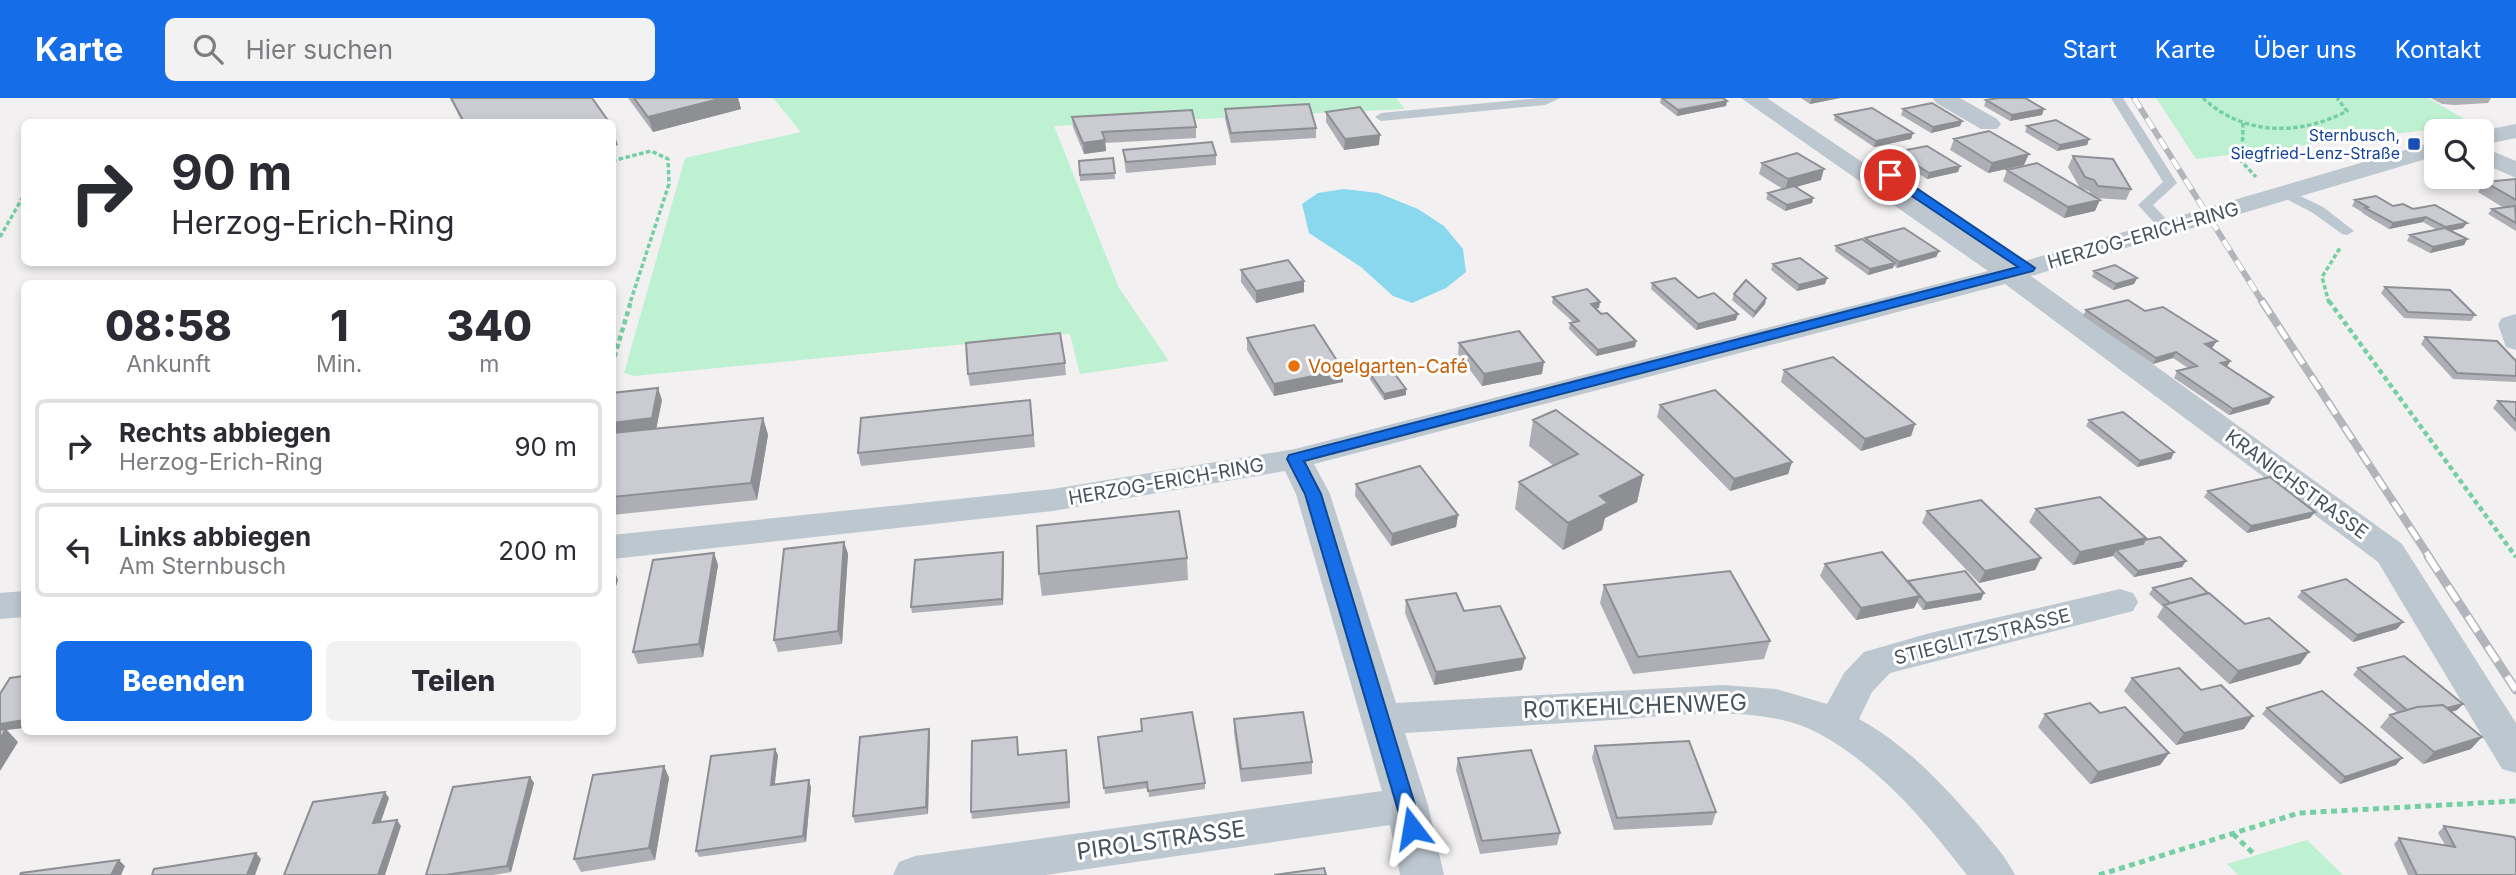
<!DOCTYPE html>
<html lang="de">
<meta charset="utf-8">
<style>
:root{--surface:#fff;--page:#f2f2f3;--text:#2b2b33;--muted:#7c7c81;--line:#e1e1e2;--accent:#156ee7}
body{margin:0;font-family:Inter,sans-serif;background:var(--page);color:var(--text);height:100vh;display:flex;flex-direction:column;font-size:26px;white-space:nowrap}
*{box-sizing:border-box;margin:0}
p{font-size:23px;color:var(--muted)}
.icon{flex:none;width:38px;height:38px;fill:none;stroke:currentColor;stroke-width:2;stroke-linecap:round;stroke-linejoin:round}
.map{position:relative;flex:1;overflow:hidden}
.sheet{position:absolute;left:21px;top:182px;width:595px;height:455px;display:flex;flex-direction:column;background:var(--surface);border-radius:10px;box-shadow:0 4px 10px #0003}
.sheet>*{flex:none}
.guide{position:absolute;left:21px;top:21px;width:595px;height:147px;border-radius:10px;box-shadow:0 4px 10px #0003;background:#fff;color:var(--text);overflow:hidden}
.tools{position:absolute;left:2424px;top:21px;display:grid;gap:14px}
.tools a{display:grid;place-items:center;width:70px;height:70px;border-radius:10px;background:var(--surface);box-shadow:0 4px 10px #0003;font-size:35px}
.pin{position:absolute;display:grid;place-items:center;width:60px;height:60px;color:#fff;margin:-30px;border:4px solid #fff;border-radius:50%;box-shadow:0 2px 7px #0007}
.me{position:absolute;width:77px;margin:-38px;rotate:346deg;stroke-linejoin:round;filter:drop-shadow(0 0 5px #0008)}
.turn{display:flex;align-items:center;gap:24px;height:147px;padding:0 35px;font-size:32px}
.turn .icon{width:91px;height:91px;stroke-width:2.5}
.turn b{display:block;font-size:49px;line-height:60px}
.eta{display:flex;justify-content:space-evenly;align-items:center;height:119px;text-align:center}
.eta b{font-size:42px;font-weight:800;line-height:49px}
.action{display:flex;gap:14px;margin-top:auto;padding:14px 35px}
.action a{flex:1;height:80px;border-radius:10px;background:var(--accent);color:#fff;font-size:28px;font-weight:800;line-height:80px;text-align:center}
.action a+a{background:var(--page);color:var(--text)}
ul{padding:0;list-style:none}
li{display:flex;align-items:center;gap:21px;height:94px;margin:0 14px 10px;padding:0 21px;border:4px solid var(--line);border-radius:10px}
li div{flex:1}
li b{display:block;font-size:26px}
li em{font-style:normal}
header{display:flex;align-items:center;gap:42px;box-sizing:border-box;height:98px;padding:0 35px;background:var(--accent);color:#fff}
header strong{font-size:33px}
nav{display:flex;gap:38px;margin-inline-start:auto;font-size:24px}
.search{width:490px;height:63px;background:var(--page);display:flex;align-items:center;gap:18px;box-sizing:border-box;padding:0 24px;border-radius:10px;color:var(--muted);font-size:26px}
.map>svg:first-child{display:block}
</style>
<header>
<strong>Karte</strong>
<div class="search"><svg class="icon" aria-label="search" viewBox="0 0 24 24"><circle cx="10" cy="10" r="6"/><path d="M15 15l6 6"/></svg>Hier suchen</div>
<nav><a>Start</a><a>Karte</a><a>Über uns</a><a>Kontakt</a></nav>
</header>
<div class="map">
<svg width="2516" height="777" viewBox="0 0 2516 777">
<rect width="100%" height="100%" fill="#f2f0f0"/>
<path fill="#bef0d2" d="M773,0H1396L1405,11L1054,28L1119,190L1169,263L1080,276L1070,236L634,278L624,275L685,60L801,34Z
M2156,0H2428L2473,26L2196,61Z
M2307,742L2343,777H2238L2227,766Z"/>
<path fill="#8ad8ee" d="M1344,91L1378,95L1418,111L1444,128L1463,151L1466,174L1446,190L1412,205L1393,198L1361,169L1309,135L1302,106L1318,95Z"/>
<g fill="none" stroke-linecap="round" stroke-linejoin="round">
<path stroke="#75cfa4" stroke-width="3.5" stroke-dasharray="4.5 2.5" stroke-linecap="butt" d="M2203,0C2243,38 2300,38 2347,13L2337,0
M2243,25L2242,64L2256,79
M612,63L651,53L668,61L669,86L630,205
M0,139L24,97
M2329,205L2322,179L2340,150"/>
<path stroke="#75cfa4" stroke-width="4.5" stroke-dasharray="5 3.5" stroke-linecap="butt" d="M2329,203L2516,459
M612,267L631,203"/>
<path stroke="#75cfa4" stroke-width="5" stroke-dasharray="6 4.5" stroke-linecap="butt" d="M2233,736L2255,757
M2099,777L2299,715L2516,703"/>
<path fill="#bdc7cf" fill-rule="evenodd" d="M1539,0H1560L1545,7L1381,23L1375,19L1381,15Z
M2111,0H2123L2177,85L2153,107L2172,127V133H2162L2138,107L2163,84Z
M2284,90L2323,109L2354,133L2347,137L2342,136L2313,115L2279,97V91Z"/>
<path fill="#bdc7cf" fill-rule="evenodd" d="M1741,0H1767L2014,166L2436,43V58L2031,178L2402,446L2516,625V675L2502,671L2378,464L2005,186L1314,366L1330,396L1396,605L1723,587L1776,591L1827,606L1844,575L1864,554L1930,535L2120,491L2133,495L2138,504L2133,513L1890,575L1872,594L1859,621C1907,647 1944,688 1980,729C1993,745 2006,759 2015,777H1967C1924,722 1880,669 1818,635C1757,603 1663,619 1597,623C1533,627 1469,631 1405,635L1428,707L1444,777H1400L1390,727L1046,777H893L899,764L915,758L1382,693L1296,396L1285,373L1053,413L612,461V437L1053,391L1295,351L1988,173Z
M1933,0H1960L1997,21L2001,26L1997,31H1981L1936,5Z
M2516,26V40L2482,47L2481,33Z
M2482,49L2516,63V80L2482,65Z
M2516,216V252L2506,249L2498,226L2502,220Z
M24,493V519L0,521V495Z"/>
<g stroke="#b2b5ba" stroke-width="6">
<path id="rail-far2" d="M2134,0L2263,205"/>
</g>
<g stroke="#b2b5ba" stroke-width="8">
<path id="rail-far1" d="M2262,203L2430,460"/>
</g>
<g stroke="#b2b5ba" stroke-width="9">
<path id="rail" d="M2428,458L2516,592"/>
</g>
<use href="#rail-far2" stroke="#fff" stroke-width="4.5" stroke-dasharray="12" stroke-linecap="butt"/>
<use href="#rail-far1" stroke="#fff" stroke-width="5" stroke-dasharray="15" stroke-linecap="butt"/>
<use href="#rail" stroke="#fff" stroke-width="6" stroke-dasharray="18" stroke-linecap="butt"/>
</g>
<path fill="#aeafb5" d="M450,0H592L609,24H462Z
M628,0H738L741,11L653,34Z
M1661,0H1723L1727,3L1726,8L1677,18L1660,5Z
M1801,0H1840L1810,6Z
M2431,0H2491L2488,5L2455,7L2442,6Z
M1986,2L2042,17L2010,23L1984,8Z
M1225,11L1316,30V40L1231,45L1225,21Z
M1903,11L1962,23L1960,28L1931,35L1901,17Z
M1326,14L1379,47L1344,52L1326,24Z
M1835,17L1913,35L1911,41L1874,49L1834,22Z
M1072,19L1196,29V40L1105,45L1106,53L1084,56L1073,29Z
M2027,28L2089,41L2087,47L2057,53L2025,34Z
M1954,41L2024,67L1988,75L1950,52Z
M1123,52L1216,57V67L1126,75Z
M1896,54L1960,68L1958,74L1927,81L1894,60Z
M2073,58L2131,91L2126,102L2096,100L2095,113L2064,120L2003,83L2007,72L2091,97L2089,93L2080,90L2068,69Z
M1113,60L1115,81L1080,83L1079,63Z
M1762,65L1821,82L1796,89L1813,100L1812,105L1785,113L1766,101L1768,95L1783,91L1759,76Z
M2516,81V133L2488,116L2492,111L2504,110L2478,94L2485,84Z
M2355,102L2413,111L2467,125L2463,130L2450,133L2467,141L2464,147L2430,155L2407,143L2410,137L2437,132L2423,124L2389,131L2362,115V114L2352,108Z
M1865,140L1939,153L1936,159L1897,170L1894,167L1893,170L1868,177L1835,153L1836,148L1864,143Z
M1773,166L1827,180L1825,186L1797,193L1771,172Z
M1241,172L1304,194L1256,205L1241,184Z
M2094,173L2137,180L2134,186L2113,192L2092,179Z
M1652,185L1698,200L1736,222L1696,232L1651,191Z
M2385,189L2475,217L2471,223L2404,220L2381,195Z
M1734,196L1766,200L1765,206L1753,220L1732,202Z
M1553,199L1599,210H1596L1636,243L1635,249L1596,258L1569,231L1570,225L1573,224L1552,205Z
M2086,212L2145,213L2213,249L2211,250L2230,263L2227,269L2269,306L2229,317L2174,280L2177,273L2188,270L2173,260L2153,266L2083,218Z
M2425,239L2516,263V284L2453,281L2421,246Z
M1247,240L1343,272V284L1274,298L1247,252Z
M1459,245L1542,276L1482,288L1458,256Z
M1065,265L1066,277L970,288L968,276Z
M1365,268L1406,291V297L1384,302L1365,274Z
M1784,272L1915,326L1911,338L1861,353L1781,284Z
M612,295L662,302L656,330L763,320L768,337L757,402L612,417Z
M1030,302L1035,349L861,368L858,355Z
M2498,303L2516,304V334L2493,310Z
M1660,307L1792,364L1788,376L1730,393L1657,319Z
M1533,322L1643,377L1637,404L1605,420L1602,432L1563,452L1515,411L1519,384L1554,368L1529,348Z
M2089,322L2174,354L2171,361L2137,369L2086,328Z
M1356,386L1458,417L1456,429L1391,448L1355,398Z
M2208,393L2315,414L2310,420L2247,435L2204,399Z
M2036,411L2146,440L2145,442L2182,469L2134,479L2113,458L2073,467L2029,424Z
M1927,413L2041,460L2035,472L1979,485L1922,425Z
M844,444L848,456L842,546L778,554L774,542Z
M714,455L718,467L703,559L638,566L633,554Z
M1187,460L1188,482L1042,498L1039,476Z
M1004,461L1003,507L912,515L911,509Z
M1825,466L1908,484L1981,502L1923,512L1917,504L1914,510L1856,522L1820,478Z
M1604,487L1770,543L1764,561L1633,576L1600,505Z
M2153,490L2245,526L2309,554L2300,566L2229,586L2157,519L2163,509L2149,496Z
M2302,493L2397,531L2353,544L2297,499Z
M1406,502L1464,513L1525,560L1522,572L1434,587L1405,515Z
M2358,570L2463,606L2457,612L2452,614L2471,651L2423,666L2380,629L2390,617L2398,615L2353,577Z
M2132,580L2201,592L2244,631L2176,647L2124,593Z
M2267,610L2402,660L2396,667L2340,686L2262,616Z
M2045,616L2169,655L2160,667L2090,686L2038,629Z
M1234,621L1312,664V676L1241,684L1234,634Z
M929,631L930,637L928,716L855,725L853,718Z
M1017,639L1019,657L1067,658L1070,710L972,721L971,714Z
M1098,639L1205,685V691L1149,699L1148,690L1105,696Z
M1595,648L1716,714L1712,727L1614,732L1592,660Z
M778,657L774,687L811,689L806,744L699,759L696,753Z
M1458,660L1560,735L1557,747L1480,756L1456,672Z
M664,668L669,680L655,762L581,774L574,761Z
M530,679L534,685L511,774L493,777H426Z
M2444,728L2516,777H2408L2394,746L2399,740L2445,747L2438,735Z"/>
<path fill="#8d8f93" d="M723,0H738L741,11L653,34L648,19Z
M1812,0H1840L1810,6Z
M1727,3L1726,8L1677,18L1678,12Z
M2044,11L2042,17L2010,23L2012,17Z
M1962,23L1960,28L1931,35L1933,29Z
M612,30L618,47L612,49Z
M1913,35L1911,41L1874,49L1876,43Z
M1380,37L1379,47L1344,52L1345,41Z
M2089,41L2087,47L2057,53L2060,47Z
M1105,42L1106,53L1084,56L1083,45Z
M2029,56L2024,67L1988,75L1992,65Z
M1960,68L1958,74L1927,81L1929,75Z
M1824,71L1821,82L1785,92L1788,81Z
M1813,100L1812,105L1785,113L1787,107Z
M2100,102L2095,113L2064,120L2068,109Z
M2426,119L2423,124L2389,131L2393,125Z
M2467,125L2463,130L2442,135L2445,129Z
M2467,141L2464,147L2430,155L2433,149Z
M1939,153L1936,159L1897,170L1899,164Z
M1895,165L1893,170L1868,177L1870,171Z
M1827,180L1825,186L1797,193L1799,187Z
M2137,180L2134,186L2113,192L2116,186Z
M1304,183V194L1256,205V193Z
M1766,200L1765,206L1753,220L1755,214Z
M1600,204L1599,210L1590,212L1591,206Z
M1738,216L1736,222L1696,232L1698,226Z
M1636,243L1635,249L1596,258L1598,252Z
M2217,243L2213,249L2202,252L2205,246Z
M2176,254L2173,260L2153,266L2156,260Z
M2230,263L2227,269L2221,265Z
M1544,264L1542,276L1482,288L1484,276Z
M1343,272V284L1274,298V286Z
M658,290L662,302L656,332L612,338V325Z
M1406,291V297L1384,302V296Z
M2273,299L2269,306L2229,317L2233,311Z
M763,320L768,337L757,402L751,385Z
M1915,326L1911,338L1861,353L1865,341Z
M2174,354L2171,361L2137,369L2140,363Z
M1792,364L1788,376L1730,393L1734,381Z
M1643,377L1637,404L1605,420L1602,432L1563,452L1568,425L1600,398Z
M2315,414L2310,420L2247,435L2251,428Z
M1458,417L1456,429L1391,448L1392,436Z
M2146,440L2139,453L2116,452L2113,458L2073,467L2080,454Z
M844,444L848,456L842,546L838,533Z
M1003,454L1004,461L1003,507L1002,501Z
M714,455L718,467L703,559L699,546Z
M2041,460L2035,472L1979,485L1985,473Z
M2186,463L2182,469L2134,479L2138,473Z
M613,469L618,482L612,501V471Z
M1984,495L1981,502L1923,512L1926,505Z
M1920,498L1914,510L1856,522L1861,510Z
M2403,524L2397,531L2353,544L2357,537Z
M2309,554L2300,566L2229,586L2238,573Z
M1525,560L1522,572L1434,587L1436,574Z
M2463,606L2457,612L2432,619L2438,613Z
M2253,618L2244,631L2176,647L2184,635Z
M24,622V630L7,632L18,644L0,673V626Z
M929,631L930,637L928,716L926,709Z
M2482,639L2471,651L2423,666L2434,654Z
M775,651L778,657L774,694L771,687Z
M2169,655L2160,667L2090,686L2098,674Z
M2402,660L2396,667L2340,686L2345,679Z
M664,668L669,680L655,762L649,750Z
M530,679L534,685L511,774L507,768Z
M809,682L811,689L806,744L803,738Z
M385,694L389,700L378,732L373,725Z
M397,722L401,728L385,777H378Z
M256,755L261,761L255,777H247Z
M119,762L125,768L121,777H111Z"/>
<path fill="#caccd2" stroke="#8d8f93" stroke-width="2" d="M451,0H592L609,24H464Z
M634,0H723L648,19Z
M1662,0H1723L1727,3L1678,12Z
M1999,0H2025L2044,11L2012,17L1986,2Z
M1932,5L1962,23L1933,29L1903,11Z
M1309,6L1316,30L1231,35L1225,11Z
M1360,9L1380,37L1345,41L1326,14Z
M1872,10L1913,35L1876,43L1835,17Z
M1192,12L1196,29L1102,34L1105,42L1083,45L1072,19Z
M2056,22L2089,41L2060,47L2027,28Z
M1989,33L2029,56L1992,65L1954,41Z
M1212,44L1216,57L1126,64L1123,52Z
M1927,48L1960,68L1929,75L1896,54Z
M1797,55L1824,71L1788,81L1762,65Z
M2073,58L2113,61L2131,91L2098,88L2094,82L2085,79Z
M1113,60L1115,75L1080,77L1079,63Z
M2037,65L2100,102L2068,109L2007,72Z
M2516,81V102L2485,84Z
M1794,88L1813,100L1787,107L1768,95Z
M2376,98L2393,108L2403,106L2413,111L2435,107L2467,125L2445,129L2426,119L2393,125L2365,110L2368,109L2355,102Z
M2515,108L2516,125L2492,111Z
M1904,130L1939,153L1899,164L1865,140Z
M2445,130L2467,141L2433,149L2410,137Z
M1862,141L1895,165L1870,171L1836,148Z
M1800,160L1827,180L1799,187L1773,166Z
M1288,162L1304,183L1256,193L1241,172Z
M2115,167L2137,180L2116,186L2094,173Z
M1675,180L1698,200L1714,195L1738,216L1698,226L1652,185Z
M1746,182L1766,200L1755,214L1734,196Z
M2385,189L2450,192L2475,217L2408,214Z
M1587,191L1600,204L1591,206L1601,216L1607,215L1636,243L1598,252L1570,225L1579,223L1553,199Z
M2128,202L2145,213L2163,209L2217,243L2205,246L2230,263L2221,265L2273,299L2233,311L2177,273L2197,268L2176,254L2156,260L2086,212Z
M1314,227L1343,272L1274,286L1247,240Z
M1519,233L1544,264L1484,276L1459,245Z
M1060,235L1065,265L968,276L966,245Z
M2425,239L2497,243L2516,263V278L2457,275Z
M1833,259L1915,326L1865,341L1784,272Z
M1386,264L1406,291L1384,296L1365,268Z
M658,290L652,320L612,325V295Z
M1715,292L1792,364L1734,381L1660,307Z
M1030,302L1033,337L858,355L861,320Z
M2498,303L2516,304V323Z
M1556,312L1643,377L1600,398L1608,405L1568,425L1519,384L1578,356L1533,322Z
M2123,314L2174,354L2140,363L2089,322Z
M763,320L751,385L612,399V335Z
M1420,368L1458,417L1392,436L1356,386Z
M2270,379L2315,414L2251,428L2208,393Z
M2100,399L2146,440L2080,454L2036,411Z
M1981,402L2041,460L1985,473L1927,413Z
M1179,413L1187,460L1039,476L1037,428Z
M2160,439L2186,463L2138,473L2116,452L2143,446L2145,442Z
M844,444L838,533L774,542L784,451Z
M1003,454L1002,501L911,509L915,462Z
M1882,454L1920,498L1861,510L1825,466Z
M714,455L699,546L633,554L653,462Z
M1730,473L1770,543L1638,559L1604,487Z
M1965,473L1984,495L1926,505L1908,483Z
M2191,480L2208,495L2170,505L2153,490Z
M2346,481L2403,524L2357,537L2302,493Z
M1456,495L1464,513L1500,508L1525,560L1436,574L1406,502Z
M2209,495L2245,526L2269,520L2309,554L2238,573L2164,507Z
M2404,558L2463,606L2447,610L2443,607L2417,609L2407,612L2358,570Z
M2179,570L2201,592L2221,587L2253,618L2184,635L2132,580Z
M24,578V622L0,626V596L10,580Z
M2322,593L2402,660L2345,679L2267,610Z
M2090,605L2100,615L2125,609L2169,655L2098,674L2045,616Z
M2443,607L2482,639L2434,654L2390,617L2417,609Z
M1192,614L1205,685L1148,693L1147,684L1104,690L1098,639L1142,633L1141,621Z
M1303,614L1312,664L1241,671L1234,621Z
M6,631L0,641V632Z
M929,631L926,709L853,718L860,639Z
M1017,639L1018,657L1066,652L1069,704L971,714L972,643Z
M1689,643L1716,714L1617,720L1595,648Z
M775,651L771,687L809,682L803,738L696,753L711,658Z
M1531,652L1560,735L1482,743L1458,660Z
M664,668L649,750L574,761L593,677Z
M530,679L507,768L445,777H426L453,689Z
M385,694L373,725L397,722L378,777H284L313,704Z
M2444,728L2514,739L2516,743V777H2417L2399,740L2455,749Z
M256,755L247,777H152L154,771Z
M119,762L111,777H20L21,775Z
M1324,770L1326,777H1274Z"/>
<path fill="#156ee7" stroke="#0e4896" stroke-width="2" d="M1885,75H1894L2035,170L2033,173L1304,363L1321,396L1422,730L1419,736L1412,739L1405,736L1305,396L1287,361L1289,357L2018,169L1885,80Z"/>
<rect fill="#1a4fb4" stroke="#fff" stroke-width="2.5" x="2407" y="39" width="14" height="14" rx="3.5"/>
<circle fill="#e8710a" stroke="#fff" stroke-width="2.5" cx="1294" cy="268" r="7"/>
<g text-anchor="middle" stroke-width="6" stroke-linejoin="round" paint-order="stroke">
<g font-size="16" fill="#164399" stroke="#fff" text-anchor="end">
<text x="2400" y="43">Sternbusch,<tspan x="2400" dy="18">Siegfried-Lenz-Straße</tspan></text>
</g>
<g font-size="19" fill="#47535e" stroke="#fff">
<text transform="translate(2143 137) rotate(-16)" y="7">HERZOG-ERICH-RING</text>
<text transform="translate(1166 383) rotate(-10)" y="7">HERZOG-ERICH-RING</text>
<text transform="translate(2297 386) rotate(36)" y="7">KRANICHSTRASSE</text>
<text transform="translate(1982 538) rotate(-14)" y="7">STIEGLITZSTRASSE</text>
</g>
<g font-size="19" fill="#c56008" stroke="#fff" text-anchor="start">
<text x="1308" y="275">Vogelgarten-Café</text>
</g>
<g font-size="23" fill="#47535e" stroke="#fff">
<text transform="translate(1635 608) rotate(-2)" y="8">ROTKEHLCHENWEG</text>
<text transform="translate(1161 742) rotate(-8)" y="8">PIROLSTRASSE</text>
</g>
</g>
</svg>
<div class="tools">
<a><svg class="icon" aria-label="search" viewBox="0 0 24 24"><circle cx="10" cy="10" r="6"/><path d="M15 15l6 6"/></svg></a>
</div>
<div class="pin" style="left:1890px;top:77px;background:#d93025"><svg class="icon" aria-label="arrive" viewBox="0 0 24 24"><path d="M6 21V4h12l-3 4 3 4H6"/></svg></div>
<svg class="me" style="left:1412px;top:730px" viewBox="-20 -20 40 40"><path d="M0-17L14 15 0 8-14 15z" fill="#156ee7" stroke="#fff" stroke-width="4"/></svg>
<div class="guide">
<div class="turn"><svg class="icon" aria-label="right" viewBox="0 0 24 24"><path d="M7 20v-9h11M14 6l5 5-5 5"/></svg><div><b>90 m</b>Herzog-Erich-Ring</div></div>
</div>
<section class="sheet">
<div class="eta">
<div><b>08:58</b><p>Ankunft</p></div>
<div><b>1</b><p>Min.</p></div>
<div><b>340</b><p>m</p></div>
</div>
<ul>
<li><svg class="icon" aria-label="right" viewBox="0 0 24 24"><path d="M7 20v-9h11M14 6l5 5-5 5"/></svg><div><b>Rechts abbiegen</b><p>Herzog-Erich-Ring</p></div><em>90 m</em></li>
<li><svg class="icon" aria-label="left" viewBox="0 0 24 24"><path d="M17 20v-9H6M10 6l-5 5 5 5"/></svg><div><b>Links abbiegen</b><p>Am Sternbusch</p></div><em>200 m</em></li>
</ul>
<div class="action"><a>Beenden</a><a>Teilen</a></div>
</section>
</div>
